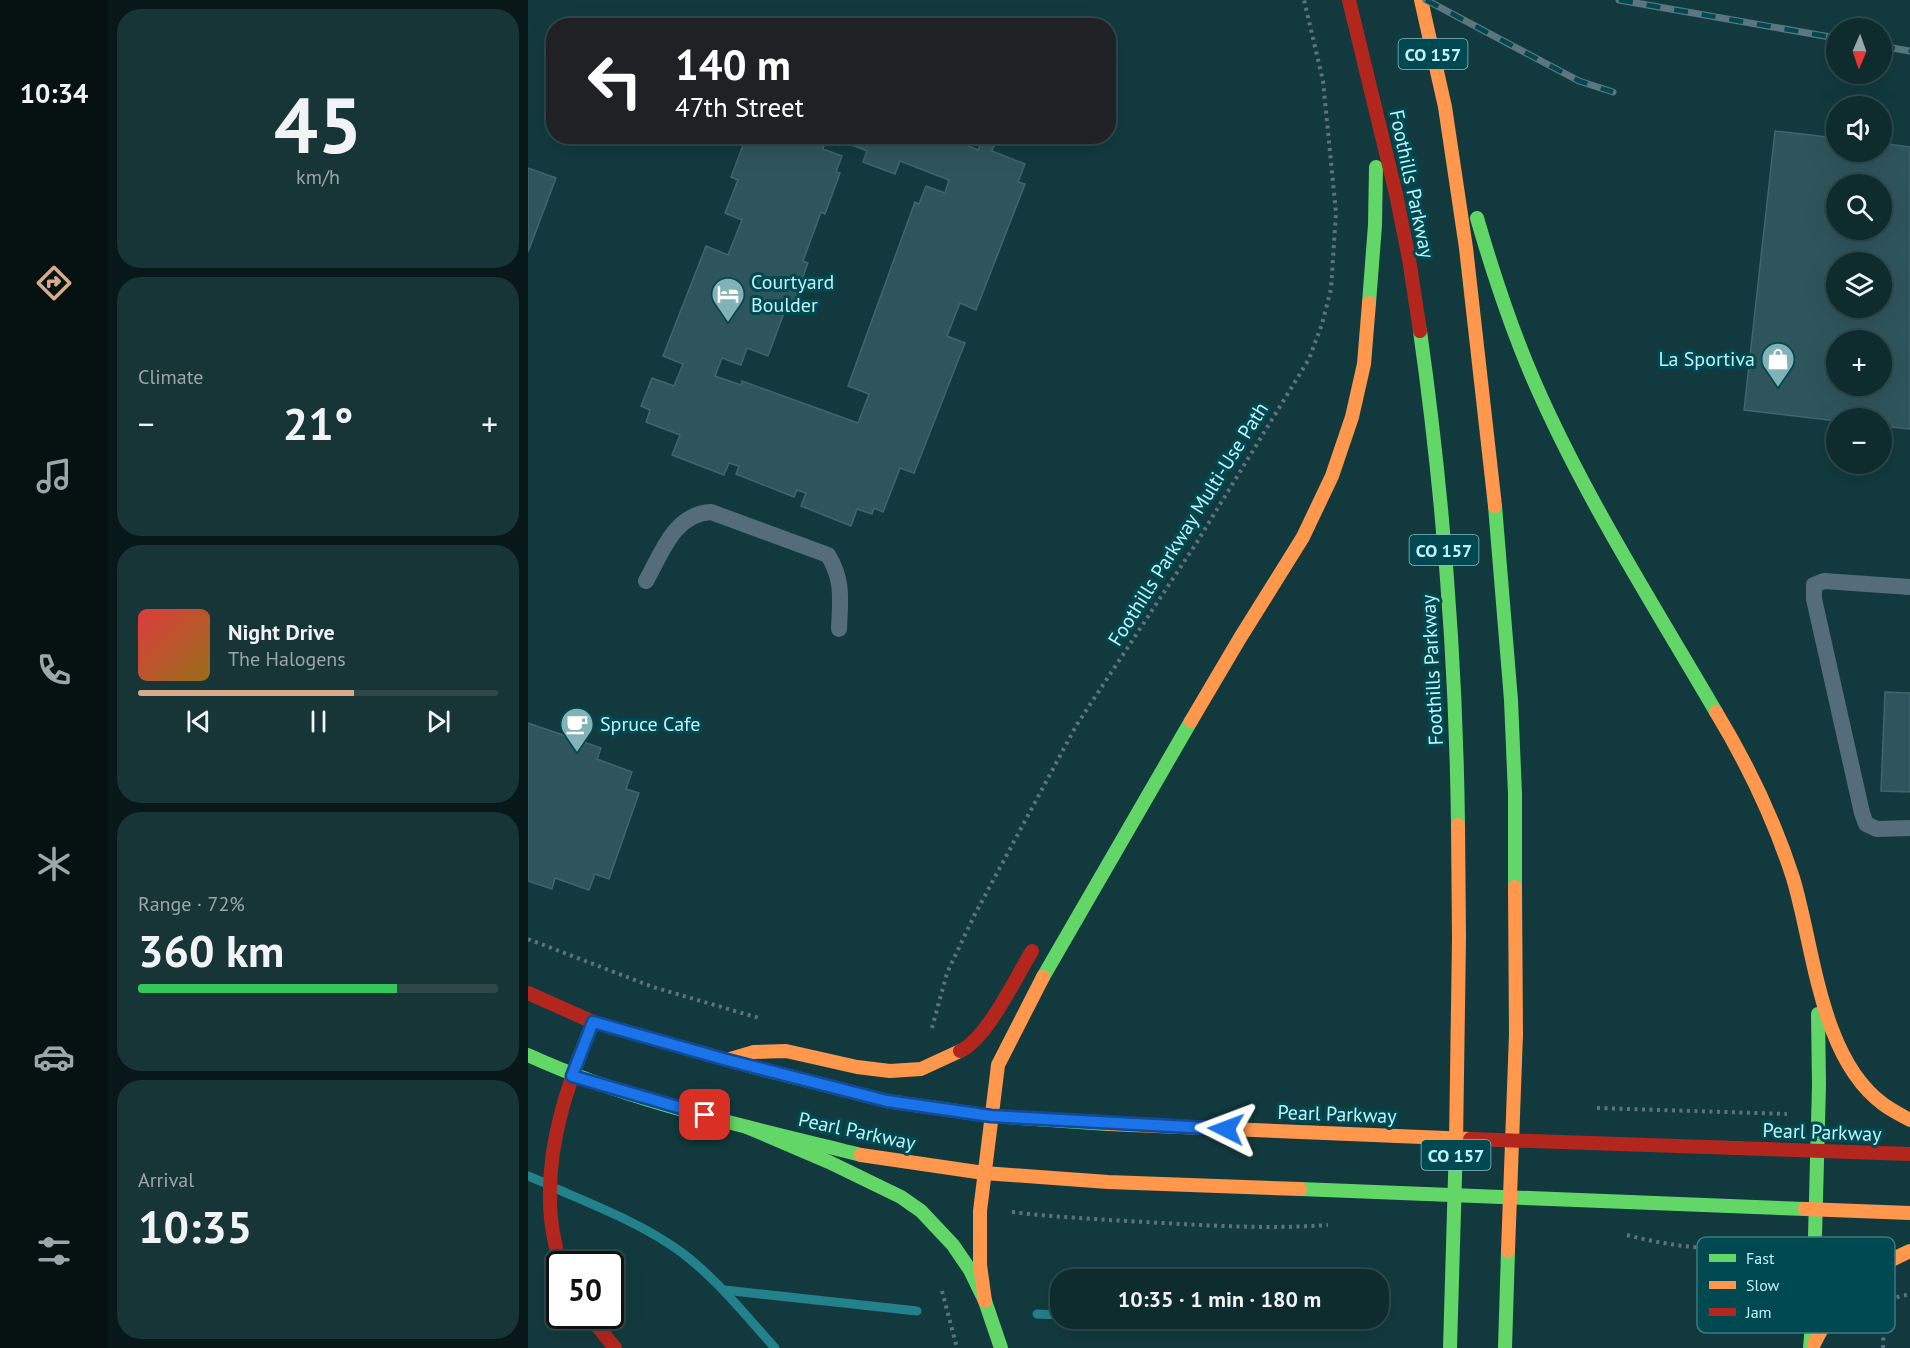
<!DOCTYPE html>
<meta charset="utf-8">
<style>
body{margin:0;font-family:"PT Sans",sans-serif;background:#173436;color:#f1f3f6;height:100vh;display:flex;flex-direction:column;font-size:22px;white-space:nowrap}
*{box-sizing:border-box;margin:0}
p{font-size:20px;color:#9ba7aa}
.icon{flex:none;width:33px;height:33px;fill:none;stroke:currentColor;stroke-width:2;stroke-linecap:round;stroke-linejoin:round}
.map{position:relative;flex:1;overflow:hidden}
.side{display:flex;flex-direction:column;gap:9px;padding:9px;background:#081819;width:420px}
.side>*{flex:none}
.hud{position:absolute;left:18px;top:18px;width:570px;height:126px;border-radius:24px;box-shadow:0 6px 24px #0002,0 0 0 2px #2e484a;background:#202124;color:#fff;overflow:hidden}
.needle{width:39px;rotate:182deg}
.tools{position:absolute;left:1298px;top:18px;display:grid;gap:12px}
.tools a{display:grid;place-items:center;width:66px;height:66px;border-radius:50%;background:#0e2c2e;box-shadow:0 6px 24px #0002,0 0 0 2px #2e484a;font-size:30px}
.speed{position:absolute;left:18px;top:1251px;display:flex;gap:12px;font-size:30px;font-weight:700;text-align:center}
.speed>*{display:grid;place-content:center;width:78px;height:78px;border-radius:50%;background:#0e2c2e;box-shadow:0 6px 24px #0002,0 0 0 2px #2e484a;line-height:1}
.speed .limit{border:3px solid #111;border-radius:9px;background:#fff;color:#111}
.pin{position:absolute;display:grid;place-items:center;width:51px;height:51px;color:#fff;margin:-26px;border-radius:12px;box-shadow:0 3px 9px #0006}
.me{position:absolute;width:66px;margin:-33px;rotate:273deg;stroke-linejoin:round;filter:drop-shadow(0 0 4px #0008)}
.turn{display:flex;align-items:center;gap:21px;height:126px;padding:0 30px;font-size:27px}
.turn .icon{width:78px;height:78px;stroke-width:2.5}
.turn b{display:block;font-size:42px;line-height:51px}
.big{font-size:45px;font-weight:600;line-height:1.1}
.side .card{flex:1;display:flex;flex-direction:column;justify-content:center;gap:9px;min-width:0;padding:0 21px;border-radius:24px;background:#173436}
.side .dial{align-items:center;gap:0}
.dial b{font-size:78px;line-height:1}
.song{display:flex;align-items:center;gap:18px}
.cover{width:72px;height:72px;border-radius:9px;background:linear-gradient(135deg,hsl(0 70% 55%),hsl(40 70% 35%))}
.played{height:6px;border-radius:3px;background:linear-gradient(90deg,#d6ab8b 60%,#2e484a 60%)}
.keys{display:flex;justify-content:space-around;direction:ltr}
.heat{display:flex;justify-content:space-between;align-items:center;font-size:33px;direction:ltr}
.charge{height:9px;border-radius:4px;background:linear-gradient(90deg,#34c759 72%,#2e484a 0)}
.trip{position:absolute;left:522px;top:1269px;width:339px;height:60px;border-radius:24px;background:#0e2c2e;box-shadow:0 6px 24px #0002,0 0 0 2px #2e484a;font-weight:600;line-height:60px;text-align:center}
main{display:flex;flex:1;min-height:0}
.tabs{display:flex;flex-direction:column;width:108px;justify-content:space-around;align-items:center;background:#061212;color:#9ba7aa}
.tabs .icon{width:42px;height:42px}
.tabs .selected{color:#d6ab8b}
.tabs b{font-size:27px;color:#f1f3f6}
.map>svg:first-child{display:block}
</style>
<main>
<nav class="tabs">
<b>10:34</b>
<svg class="icon selected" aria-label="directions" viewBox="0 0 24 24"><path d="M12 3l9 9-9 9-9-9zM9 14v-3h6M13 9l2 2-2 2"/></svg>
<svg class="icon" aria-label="music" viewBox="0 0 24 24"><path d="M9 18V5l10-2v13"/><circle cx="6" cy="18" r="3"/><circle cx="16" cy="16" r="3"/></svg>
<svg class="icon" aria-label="phone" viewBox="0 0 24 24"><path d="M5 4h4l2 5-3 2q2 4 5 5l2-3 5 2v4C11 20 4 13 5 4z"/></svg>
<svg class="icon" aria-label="climate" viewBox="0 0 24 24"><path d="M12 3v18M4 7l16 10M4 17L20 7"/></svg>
<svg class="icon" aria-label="car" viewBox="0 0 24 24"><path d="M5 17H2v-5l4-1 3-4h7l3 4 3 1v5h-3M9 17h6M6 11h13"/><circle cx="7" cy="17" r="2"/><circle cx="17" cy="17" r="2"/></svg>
<svg class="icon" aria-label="filters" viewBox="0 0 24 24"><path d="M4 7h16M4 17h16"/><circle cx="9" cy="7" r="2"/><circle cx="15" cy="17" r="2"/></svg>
</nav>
<section class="side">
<div class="card dial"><b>45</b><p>km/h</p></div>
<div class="card"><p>Climate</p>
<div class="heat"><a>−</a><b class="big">21°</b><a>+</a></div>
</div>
<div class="card">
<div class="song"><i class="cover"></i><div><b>Night Drive</b><p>The Halogens</p></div></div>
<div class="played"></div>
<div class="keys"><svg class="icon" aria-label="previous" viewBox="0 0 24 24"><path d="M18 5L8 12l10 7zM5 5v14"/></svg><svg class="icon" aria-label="pause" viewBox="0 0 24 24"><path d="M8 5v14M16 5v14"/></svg><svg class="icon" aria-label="next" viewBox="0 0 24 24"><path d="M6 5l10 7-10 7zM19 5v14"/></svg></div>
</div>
<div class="card"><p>Range · 72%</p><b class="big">360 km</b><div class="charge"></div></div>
<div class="card"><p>Arrival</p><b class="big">10:35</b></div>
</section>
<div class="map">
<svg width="1382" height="1348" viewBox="0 0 1382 1348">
<rect width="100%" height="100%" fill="#123a3e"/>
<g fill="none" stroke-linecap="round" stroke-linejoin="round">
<g stroke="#23818b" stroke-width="9">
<polyline points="0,1176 17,1183"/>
<path d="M29 1189C71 1207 116 1225 153 1252 189 1279 217 1315 247 1348"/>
<polyline points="196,1290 389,1311"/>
<polyline points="509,1314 532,1315"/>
<polyline points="735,1318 756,1319"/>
</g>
</g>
<g fill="#2f555c" stroke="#3f656d" stroke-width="1.5" fill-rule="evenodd">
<path d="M1247 131 1308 138V152H1353V143L1382 147V429L1353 426V418H1308V421L1216 410ZM1308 184H1353V230H1308ZM1308 262H1353V308H1308ZM1308 340H1353V386H1308Z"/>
<polygon points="226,136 299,136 295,149 314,156 308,172 312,173 297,214 293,212 275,261 280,263 265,304 260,302 240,356 219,348 213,365 194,358 187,376 213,385 214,381 330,423 341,394 320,386 387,202 391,204 398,186 417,193 421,180 372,161 367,174 335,162 339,151 324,145 325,142 310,136 411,136 423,141 425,136 445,136 441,146 450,150 454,141 466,146 464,151 497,164 490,182 497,184 448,310 432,303 419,336 437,343 386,473 372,468 355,512 346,508 344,514 329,509 323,526 273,506 278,493 269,490 266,497 208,474 211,466 201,463 196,475 144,455 152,435 118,422 122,410 113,406 124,378 146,386 155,364 135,356 178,246 200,255 214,220 197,213 210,180 203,177 217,140 224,142"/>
<polygon points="0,168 28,178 0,252"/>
<polygon points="1357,692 1382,693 1382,792 1353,791"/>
<polygon points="0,723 73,748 69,759 104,772 98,789 111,793 81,879 67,874 61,890 27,878 24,889 0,881"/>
</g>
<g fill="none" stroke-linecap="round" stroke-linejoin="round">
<g stroke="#5b737e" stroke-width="4" stroke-dasharray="3 4.5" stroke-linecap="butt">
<polyline points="0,939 125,987 231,1018"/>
<polyline points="404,1028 419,973 446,916 548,726 669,542 781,359 794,324 803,289 808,213 795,81 776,0"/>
<polyline points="1069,1108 1259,1114"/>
<path d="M484 1212C534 1218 584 1220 635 1223 690 1226 745 1229 800 1225"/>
<path d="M1099 1235C1151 1249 1202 1251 1255 1249"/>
<polyline points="414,1291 429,1348"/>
<polyline points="1355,1348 1357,1300 1382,1294"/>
</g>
<g stroke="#556d7a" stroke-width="16">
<path d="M118 581C134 553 146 514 183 512L300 555C316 581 312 601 311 629"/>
<polyline points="1382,587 1296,581 1286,585 1286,599 1334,813 1338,824 1349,829 1382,828"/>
</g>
<g stroke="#63d668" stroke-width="14">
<path d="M949 218C965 273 983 328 1006 381 1056 496 1125 604 1188 712"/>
<polyline points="841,303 847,225 848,167"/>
<path d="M892 331C915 494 928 660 930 825"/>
<polyline points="967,506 983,700 987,794 987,887"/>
<polyline points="515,977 663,721"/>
<path d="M0 1055C105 1103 221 1127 333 1155"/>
<polyline points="221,1066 359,1101 463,1116 580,1124"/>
<polyline points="219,1127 301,1162 373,1197 393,1211 425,1245 442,1270 457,1301 473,1348"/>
<polyline points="772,1189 1277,1209"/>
<polyline points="922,1348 928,1143"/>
<polyline points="977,1348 980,1251"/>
<polyline points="1282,1348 1285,1312 1291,1085 1290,1014"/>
</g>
<g stroke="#ff974d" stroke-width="14">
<polyline points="893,0 917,107 938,248 967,506"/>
<path d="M1188 712C1220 765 1246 819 1265 878 1286 947 1292 1058 1355 1104 1363 1110 1373 1115 1382 1120"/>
<polyline points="663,721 712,638 775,537 804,476 824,417 836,364 841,303"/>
<polyline points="199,1060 226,1052 258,1051 329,1067 362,1071 393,1069 432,1051"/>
<polyline points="580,1124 942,1139"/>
<polyline points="928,1143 931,938 930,825"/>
<polyline points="333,1155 456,1173 580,1182 772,1189"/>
<polyline points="1277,1209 1382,1213"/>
<polyline points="980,1251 988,1034 987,887"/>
<polyline points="457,1301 452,1265 452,1211 470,1065 515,977"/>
<path d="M1286 1344C1309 1297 1334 1272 1382 1251"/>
</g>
<g stroke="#b3261e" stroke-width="14">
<polyline points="821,0 868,194 881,259 892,331"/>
<polyline points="0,993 65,1022 221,1066"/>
<path d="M432 1051C459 1039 488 977 504 951"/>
<polyline points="942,1139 1382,1154"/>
<path d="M32 1265C27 1244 22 1223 22 1201 20 1138 42 1079 65 1022"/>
<polyline points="61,1316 87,1348"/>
</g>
<g stroke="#5b767e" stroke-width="7">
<g id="rail">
<polyline points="898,0 1051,81 1085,92"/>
<polyline points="1091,0 1308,38"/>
<polyline points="1353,46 1382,51"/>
</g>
</g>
<use href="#rail" stroke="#004950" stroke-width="4.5" stroke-dasharray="14" stroke-linecap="butt"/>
</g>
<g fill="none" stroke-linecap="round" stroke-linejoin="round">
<g stroke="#114b97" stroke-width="15">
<polyline id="route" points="177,1115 44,1076 65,1022 199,1060 359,1101 463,1116 698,1129"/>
</g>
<use href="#route" stroke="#1a73e8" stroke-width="10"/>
</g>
<defs>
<g id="hotel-pin" transform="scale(1.725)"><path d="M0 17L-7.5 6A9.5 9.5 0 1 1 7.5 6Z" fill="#82b2b8" stroke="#004950"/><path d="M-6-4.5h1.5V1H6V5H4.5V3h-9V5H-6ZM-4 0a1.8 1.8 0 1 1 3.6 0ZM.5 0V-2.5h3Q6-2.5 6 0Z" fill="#fff"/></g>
<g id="shop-pin" transform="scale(1.725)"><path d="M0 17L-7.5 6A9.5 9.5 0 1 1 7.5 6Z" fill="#82b2b8" stroke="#004950"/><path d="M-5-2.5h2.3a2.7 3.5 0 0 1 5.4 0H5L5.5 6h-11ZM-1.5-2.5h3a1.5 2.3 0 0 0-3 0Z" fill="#fff"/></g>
<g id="cafe-pin" transform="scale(1.725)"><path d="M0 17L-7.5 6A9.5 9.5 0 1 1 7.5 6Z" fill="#82b2b8" stroke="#004950"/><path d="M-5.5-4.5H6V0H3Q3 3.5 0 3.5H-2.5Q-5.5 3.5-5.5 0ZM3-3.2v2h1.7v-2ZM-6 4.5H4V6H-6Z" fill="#fff"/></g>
</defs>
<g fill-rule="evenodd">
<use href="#hotel-pin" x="200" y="294"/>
<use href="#shop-pin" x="1250" y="359"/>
<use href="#cafe-pin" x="49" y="724"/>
</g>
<g text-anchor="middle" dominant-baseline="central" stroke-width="6" stroke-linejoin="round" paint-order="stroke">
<g fill="#004950" stroke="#86c0c6" stroke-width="1.5">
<rect x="870.5" y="39" width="69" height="30" rx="4.5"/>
<rect x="881.5" y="535" width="69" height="30" rx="4.5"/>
<rect x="893.5" y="1140" width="69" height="30" rx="4.5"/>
</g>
<g font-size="18" font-weight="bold" fill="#bff3f9">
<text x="905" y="54">CO 157</text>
<text x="916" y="550">CO 157</text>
<text x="928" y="1155">CO 157</text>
</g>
<g font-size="20" fill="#bff3f9" stroke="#004950">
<text transform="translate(884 184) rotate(78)">Foothills Parkway</text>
<text transform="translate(660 524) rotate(-58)">Foothills Parkway Multi-Use Path</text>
<text transform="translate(904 670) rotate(-93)">Foothills Parkway</text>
<text transform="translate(809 1114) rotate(2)">Pearl Parkway</text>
<text transform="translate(329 1131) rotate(12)">Pearl Parkway</text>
<text transform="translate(1294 1132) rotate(2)">Pearl Parkway</text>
</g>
<g font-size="20" fill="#bff3f9" stroke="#004950" text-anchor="start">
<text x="223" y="282">Courtyard<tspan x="223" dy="23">Boulder</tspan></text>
<text x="1227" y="359" text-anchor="end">La Sportiva</text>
<text x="72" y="724">Spruce Cafe</text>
</g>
</g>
<rect x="1169" y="1237" width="198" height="96" rx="9" fill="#004950" stroke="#397c83" stroke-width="1.5"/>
<rect x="1181" y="1254" width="27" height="8" fill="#63d668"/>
<rect x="1181" y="1281" width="27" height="8" fill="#ff974d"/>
<rect x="1181" y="1308" width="27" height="8" fill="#b3261e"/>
<g font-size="16" fill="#bff3f9">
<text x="1218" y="1264">Fast</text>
<text x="1218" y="1291">Slow</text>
<text x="1218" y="1318">Jam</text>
</g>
</svg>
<div class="tools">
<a><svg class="needle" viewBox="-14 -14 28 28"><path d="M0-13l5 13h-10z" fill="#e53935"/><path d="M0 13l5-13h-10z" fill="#9ba7aa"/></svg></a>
<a><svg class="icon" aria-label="sound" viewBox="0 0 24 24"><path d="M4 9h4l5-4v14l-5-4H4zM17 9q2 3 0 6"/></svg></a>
<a><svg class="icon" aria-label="search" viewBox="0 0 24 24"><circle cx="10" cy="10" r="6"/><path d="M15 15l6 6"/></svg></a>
<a><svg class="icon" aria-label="layers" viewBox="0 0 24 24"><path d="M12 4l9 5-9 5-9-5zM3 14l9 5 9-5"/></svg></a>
<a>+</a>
<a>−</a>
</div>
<div class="speed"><div class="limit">50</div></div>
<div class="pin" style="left:177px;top:1115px;background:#d93025"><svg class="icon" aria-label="arrive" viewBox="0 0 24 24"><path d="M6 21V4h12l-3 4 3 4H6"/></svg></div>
<svg class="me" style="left:698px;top:1129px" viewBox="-20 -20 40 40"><path d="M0-17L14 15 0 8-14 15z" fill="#1a73e8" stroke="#fff" stroke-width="4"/></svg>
<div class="trip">10:35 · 1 min · 180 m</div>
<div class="hud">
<div class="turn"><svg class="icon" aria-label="left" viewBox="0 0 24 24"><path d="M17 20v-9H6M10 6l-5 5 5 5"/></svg><div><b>140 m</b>47th Street</div></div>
</div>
</div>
</main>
